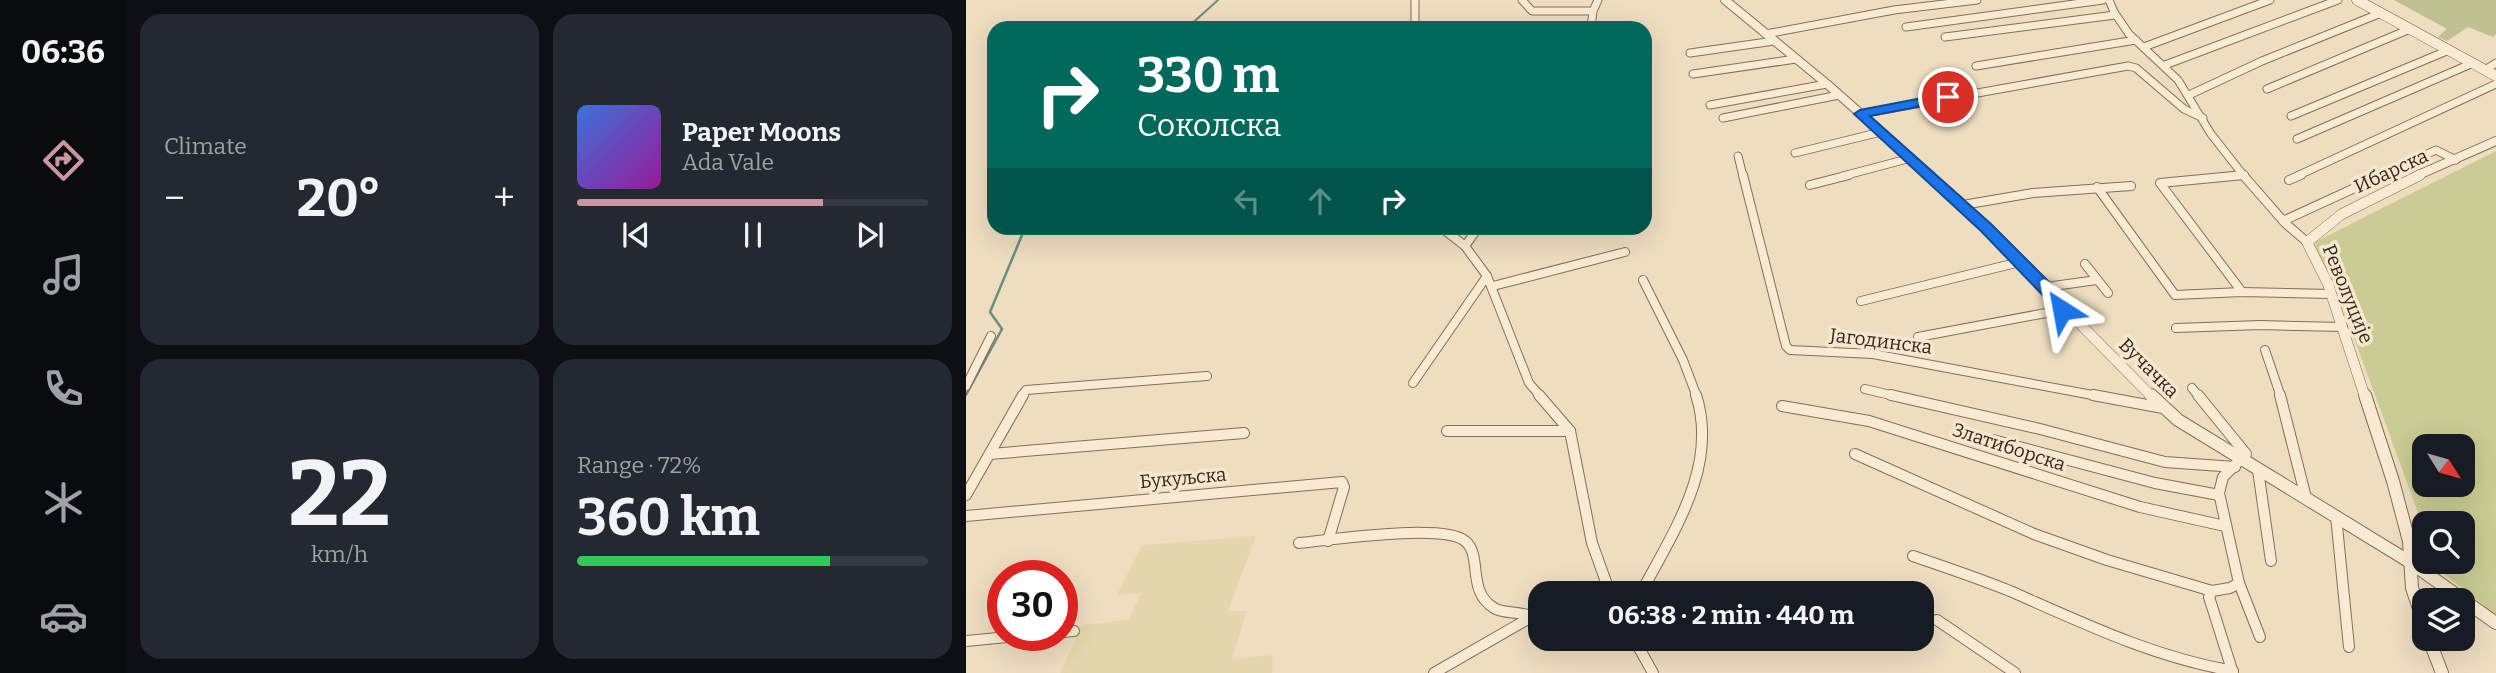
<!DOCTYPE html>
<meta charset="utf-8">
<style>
body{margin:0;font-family:Bitter,serif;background:#242831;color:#f1f3f6;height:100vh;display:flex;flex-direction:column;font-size:26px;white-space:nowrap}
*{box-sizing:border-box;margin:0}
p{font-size:23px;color:#9ea1a6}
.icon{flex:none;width:38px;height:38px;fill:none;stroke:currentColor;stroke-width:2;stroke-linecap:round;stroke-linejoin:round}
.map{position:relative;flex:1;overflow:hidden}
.side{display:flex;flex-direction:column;gap:14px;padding:14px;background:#0d0f14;width:840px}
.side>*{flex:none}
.guide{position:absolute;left:21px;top:21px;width:665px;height:214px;border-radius:21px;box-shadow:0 7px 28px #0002;background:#00695c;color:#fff;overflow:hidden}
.needle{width:46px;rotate:127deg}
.fabs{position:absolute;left:1446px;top:434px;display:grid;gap:14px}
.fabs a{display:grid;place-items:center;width:63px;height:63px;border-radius:14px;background:#171b24;box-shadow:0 7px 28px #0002;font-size:35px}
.speed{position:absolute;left:21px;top:560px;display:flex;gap:14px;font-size:35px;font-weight:700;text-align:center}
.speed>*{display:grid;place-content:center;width:91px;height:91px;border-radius:50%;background:#171b24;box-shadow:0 7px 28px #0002;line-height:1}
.speed .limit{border:10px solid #d22;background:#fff;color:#111}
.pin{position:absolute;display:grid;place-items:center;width:60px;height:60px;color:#fff;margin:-30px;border:4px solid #fff;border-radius:50%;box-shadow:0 2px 7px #0007}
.me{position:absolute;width:77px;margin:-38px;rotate:326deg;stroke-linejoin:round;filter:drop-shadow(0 0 5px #0008)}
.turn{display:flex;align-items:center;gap:24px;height:147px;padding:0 35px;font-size:32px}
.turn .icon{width:91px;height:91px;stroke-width:2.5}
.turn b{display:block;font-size:49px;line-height:60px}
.lanes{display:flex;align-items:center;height:66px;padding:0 35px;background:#0003;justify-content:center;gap:35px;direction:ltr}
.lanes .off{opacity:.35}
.big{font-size:52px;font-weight:700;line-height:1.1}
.side .tile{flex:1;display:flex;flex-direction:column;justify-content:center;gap:10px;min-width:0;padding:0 24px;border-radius:21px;background:#242831}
.side .dial{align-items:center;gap:0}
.dial b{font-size:91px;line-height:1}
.song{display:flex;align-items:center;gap:21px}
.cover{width:84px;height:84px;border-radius:10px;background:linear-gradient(135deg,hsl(220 70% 55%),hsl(300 70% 35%))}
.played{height:7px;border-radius:4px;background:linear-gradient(90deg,#c9979d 70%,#363941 70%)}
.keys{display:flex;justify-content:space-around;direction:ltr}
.heat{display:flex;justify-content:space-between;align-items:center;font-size:38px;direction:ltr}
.charge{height:10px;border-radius:5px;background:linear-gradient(90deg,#34c759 72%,#363941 0)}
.side .tiles{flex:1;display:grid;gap:14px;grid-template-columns:repeat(2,1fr)}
.trip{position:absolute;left:562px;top:581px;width:406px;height:70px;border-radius:21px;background:#171b24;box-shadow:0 7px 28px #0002;font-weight:700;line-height:70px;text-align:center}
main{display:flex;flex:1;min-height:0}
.dock{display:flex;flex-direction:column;width:126px;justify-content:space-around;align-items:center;background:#090b0e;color:#9ea1a6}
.dock .icon{width:49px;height:49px}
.dock .on{color:#c9979d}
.dock b{font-size:32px;color:#f1f3f6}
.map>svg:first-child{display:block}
</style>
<main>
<nav class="dock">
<b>06:36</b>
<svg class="icon on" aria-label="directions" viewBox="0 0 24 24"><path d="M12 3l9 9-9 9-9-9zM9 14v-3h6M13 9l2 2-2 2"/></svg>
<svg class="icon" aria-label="music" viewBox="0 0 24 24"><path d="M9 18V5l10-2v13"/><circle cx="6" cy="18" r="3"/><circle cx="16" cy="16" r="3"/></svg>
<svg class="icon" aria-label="phone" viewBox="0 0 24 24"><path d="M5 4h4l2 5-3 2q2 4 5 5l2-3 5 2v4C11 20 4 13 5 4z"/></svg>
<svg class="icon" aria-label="climate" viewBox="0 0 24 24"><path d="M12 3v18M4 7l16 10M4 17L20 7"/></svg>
<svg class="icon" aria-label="car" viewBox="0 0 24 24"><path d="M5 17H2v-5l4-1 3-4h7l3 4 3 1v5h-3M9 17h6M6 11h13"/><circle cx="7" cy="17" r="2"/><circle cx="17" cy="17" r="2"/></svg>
</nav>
<section class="side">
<div class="tiles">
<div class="tile"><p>Climate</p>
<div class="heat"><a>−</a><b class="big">20°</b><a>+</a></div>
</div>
<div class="tile">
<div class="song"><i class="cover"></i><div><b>Paper Moons</b><p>Ada Vale</p></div></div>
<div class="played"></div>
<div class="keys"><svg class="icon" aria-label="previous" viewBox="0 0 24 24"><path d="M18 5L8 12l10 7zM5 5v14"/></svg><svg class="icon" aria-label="pause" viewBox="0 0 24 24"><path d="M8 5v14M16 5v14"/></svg><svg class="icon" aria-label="next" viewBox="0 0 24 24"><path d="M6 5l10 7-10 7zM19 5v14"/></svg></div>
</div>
<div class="tile dial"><b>22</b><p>km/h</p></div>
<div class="tile"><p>Range · 72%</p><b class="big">360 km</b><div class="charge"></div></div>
</div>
</section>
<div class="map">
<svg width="1530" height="673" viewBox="0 0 1530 673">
<rect width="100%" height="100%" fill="#eeddbf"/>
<polygon fill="#e4d7ad" points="290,536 262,611 281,611 266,659 307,655 306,673 94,673 116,625 162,620 176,593 151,595 176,545"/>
<path fill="#cacc93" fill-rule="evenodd" d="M1530 151V615L1472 569 1469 562H1496V523H1458V529L1375 302C1370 288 1349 254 1349 242ZM1458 446H1496V485H1458Z"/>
<polygon fill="#bfc193" points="1428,0 1530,0 1530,34 1527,37 1502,27 1481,41 1472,37 1481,29"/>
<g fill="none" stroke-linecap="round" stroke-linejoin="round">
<polyline stroke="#6a8e82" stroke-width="2" points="221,28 252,0"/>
<polyline stroke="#6a8e82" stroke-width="2.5" points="0,395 36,329 24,312 59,228"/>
<g stroke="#886d57" stroke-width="9">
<g id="minor-far2">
<polyline points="449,0 449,28"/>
<polyline points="556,0 566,11 627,11"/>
<polyline points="1143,0 1148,12 1163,34 1212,80 1245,134 1278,176"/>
<polyline points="940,27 1137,0"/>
<polyline points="625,28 627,11 632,0"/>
<polyline points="800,34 928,10 1011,0"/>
<polyline points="979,37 1149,15"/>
<polyline points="1178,47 1304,0"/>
<polyline points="724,53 808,41"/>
<polyline points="1199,65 1372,0"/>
<polyline points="1010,66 1170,40"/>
<polyline points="1519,70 1530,63"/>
<polyline points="727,74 830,59"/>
<polyline points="1301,89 1444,29"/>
<polyline points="1223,95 1296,61 1415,13"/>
<polyline points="744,105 861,84"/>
<polyline points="894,114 1162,66 1170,68 1218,109 1237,118"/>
<polyline points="1325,116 1483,50"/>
<polyline points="757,118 873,95"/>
<polyline points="1331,139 1507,63"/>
<polyline points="829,153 915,132"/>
<polyline points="772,156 777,176"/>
<polyline points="877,176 945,158"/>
<polyline points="1265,176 1278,175"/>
<polyline points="1331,176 1530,84"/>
<polyline points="1413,176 1470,150 1490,160"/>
</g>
</g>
<g stroke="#886d57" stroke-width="10">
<g id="minor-far1">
<polyline points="777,175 820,346 824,350 907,354 1137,397"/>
<polyline points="1277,175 1319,223 1341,242"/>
<polyline points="1323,180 1335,175"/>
<polyline points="844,185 883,175"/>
<polyline points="1131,187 1209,295 1276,292 1364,294"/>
<polyline points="997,205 1067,193 1165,186"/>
<polyline points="1319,220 1417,175"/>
<polyline points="476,228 499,246 521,276 563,383 575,397"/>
<polyline points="499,246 512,228"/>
<polyline points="1119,264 1142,293"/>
<polyline points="677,280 717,360 731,397"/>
<polyline points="527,286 659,252"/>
<polyline points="1080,287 1131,280"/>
<polyline points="1276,292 1194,183 1278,175"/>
<polyline points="895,301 1054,262"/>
<polyline points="1210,328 1294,325 1377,327"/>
<polyline points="952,337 1101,309"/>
<polyline points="1299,350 1315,397"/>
<polyline points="447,383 521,276"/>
<polyline points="0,386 25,336"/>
<polyline points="1226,388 1233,397"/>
<polyline points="899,389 933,397"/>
<polyline points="56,397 60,390 241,376"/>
</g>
</g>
<g stroke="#886d57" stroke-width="12">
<g id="minor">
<polyline points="573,395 604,431 626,543 644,593"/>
<polyline points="925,395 1074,429 1199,462 1269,467"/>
<polyline points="1127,395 1197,408"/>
<polyline points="1232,395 1280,454 1257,477 1253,493 1273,583 1264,588 1246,591 1243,597 1267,673"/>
<polyline points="1314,395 1340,498"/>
<polyline points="816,406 903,421 1174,507 1259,526"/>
<polyline points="481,431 604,431"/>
<polyline points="1027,440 1189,483 1253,495"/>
<polyline points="24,454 278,433"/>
<polyline points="889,454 1068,534 1141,560 1246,591"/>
<polyline points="1292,470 1305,561"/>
<polyline points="0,495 57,395"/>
<polyline points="0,516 376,482 378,487 362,541"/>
<polyline points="1370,516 1383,647"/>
<path d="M333 543C364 540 477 523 499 541 517 555 500 591 528 608 538 614 552 611 564 616"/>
<path d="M947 556C979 567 1012 578 1044 591 1117 623 1187 657 1267 671"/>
<polyline points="1273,583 1294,637"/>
<path d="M675 593C707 532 753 466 730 395"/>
<polyline points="971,620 1049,673"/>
<polyline points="96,632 108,631"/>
<polyline points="668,639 687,673"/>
<polyline points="0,641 62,635"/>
<polyline points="468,673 574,612"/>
</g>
</g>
<g stroke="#886d57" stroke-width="10">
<g id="tertiary-far2">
<polyline points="759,0 861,84 965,176"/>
<polyline points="1450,176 1530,141"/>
</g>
</g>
<g stroke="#886d57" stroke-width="11">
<g id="tertiary-far1">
<polyline points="963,175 997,205 1186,397"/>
<polyline points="1399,397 1362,284 1341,242 1376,214 1454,175"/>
</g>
</g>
<g stroke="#886d57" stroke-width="14">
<g id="tertiary">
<polyline points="1185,395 1212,420 1444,562 1530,623"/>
<polyline points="1399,395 1427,481 1443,541 1446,588 1458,623"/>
<polyline points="1463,639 1476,673"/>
</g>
</g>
<g stroke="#694e3b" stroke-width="11">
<polyline id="secondary" points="1391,0 1530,76"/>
</g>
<use href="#minor-far2" stroke="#f9ebd3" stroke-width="7"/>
<use href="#minor-far1" stroke="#f9ebd3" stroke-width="8"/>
<use href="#minor" stroke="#f9ebd3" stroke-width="10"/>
<use href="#tertiary-far2" stroke="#f9ebd3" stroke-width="8"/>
<use href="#tertiary-far1" stroke="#f9ebd3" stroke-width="10"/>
<use href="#tertiary" stroke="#f9ebd3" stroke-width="12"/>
<use href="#secondary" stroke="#f9ebd3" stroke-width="10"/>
</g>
<polygon fill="#1a73e8" stroke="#114b97" stroke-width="2" points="982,93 987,95 987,100 904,116 1025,224 1106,305 1108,309 1106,313 1090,315 1089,308 1015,231 888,114 894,110"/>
<g text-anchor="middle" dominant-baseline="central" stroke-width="7" stroke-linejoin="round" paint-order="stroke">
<g font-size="19" fill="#37271c" stroke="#f6e8cf">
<text transform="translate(1425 171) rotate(-25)">Ибарска</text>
<text transform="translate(1382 294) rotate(68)">Револуције</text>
<text transform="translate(915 341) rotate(7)">Јагодинска</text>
<text transform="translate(1183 368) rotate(45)">Вучачка</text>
<text transform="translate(1043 447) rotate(18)">Златиборска</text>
<text transform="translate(217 478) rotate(-5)">Букуљска</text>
</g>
</g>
</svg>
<div class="fabs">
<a><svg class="needle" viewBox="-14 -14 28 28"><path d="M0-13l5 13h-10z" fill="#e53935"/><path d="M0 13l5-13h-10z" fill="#9ea1a6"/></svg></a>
<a><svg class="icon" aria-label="search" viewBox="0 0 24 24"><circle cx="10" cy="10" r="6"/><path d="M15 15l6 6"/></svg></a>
<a><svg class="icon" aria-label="layers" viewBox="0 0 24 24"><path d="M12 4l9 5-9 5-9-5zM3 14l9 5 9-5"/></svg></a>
</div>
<div class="speed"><div class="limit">30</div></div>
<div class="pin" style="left:982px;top:97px;background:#d93025"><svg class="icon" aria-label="arrive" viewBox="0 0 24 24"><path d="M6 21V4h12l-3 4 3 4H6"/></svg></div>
<svg class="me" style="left:1096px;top:310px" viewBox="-20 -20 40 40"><path d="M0-17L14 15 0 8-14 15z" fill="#1a73e8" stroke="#fff" stroke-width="4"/></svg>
<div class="trip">06:38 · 2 min · 440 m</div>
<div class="guide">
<div class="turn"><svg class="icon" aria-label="right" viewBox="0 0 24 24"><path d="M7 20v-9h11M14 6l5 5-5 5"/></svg><div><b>330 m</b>Соколска</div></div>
<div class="lanes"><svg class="icon off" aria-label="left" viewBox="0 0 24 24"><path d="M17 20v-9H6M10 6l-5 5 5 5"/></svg><svg class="icon off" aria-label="ahead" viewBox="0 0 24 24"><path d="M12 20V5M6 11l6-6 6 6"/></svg><svg class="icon" aria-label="right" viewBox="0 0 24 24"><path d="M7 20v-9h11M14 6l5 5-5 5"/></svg></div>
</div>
</div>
</main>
